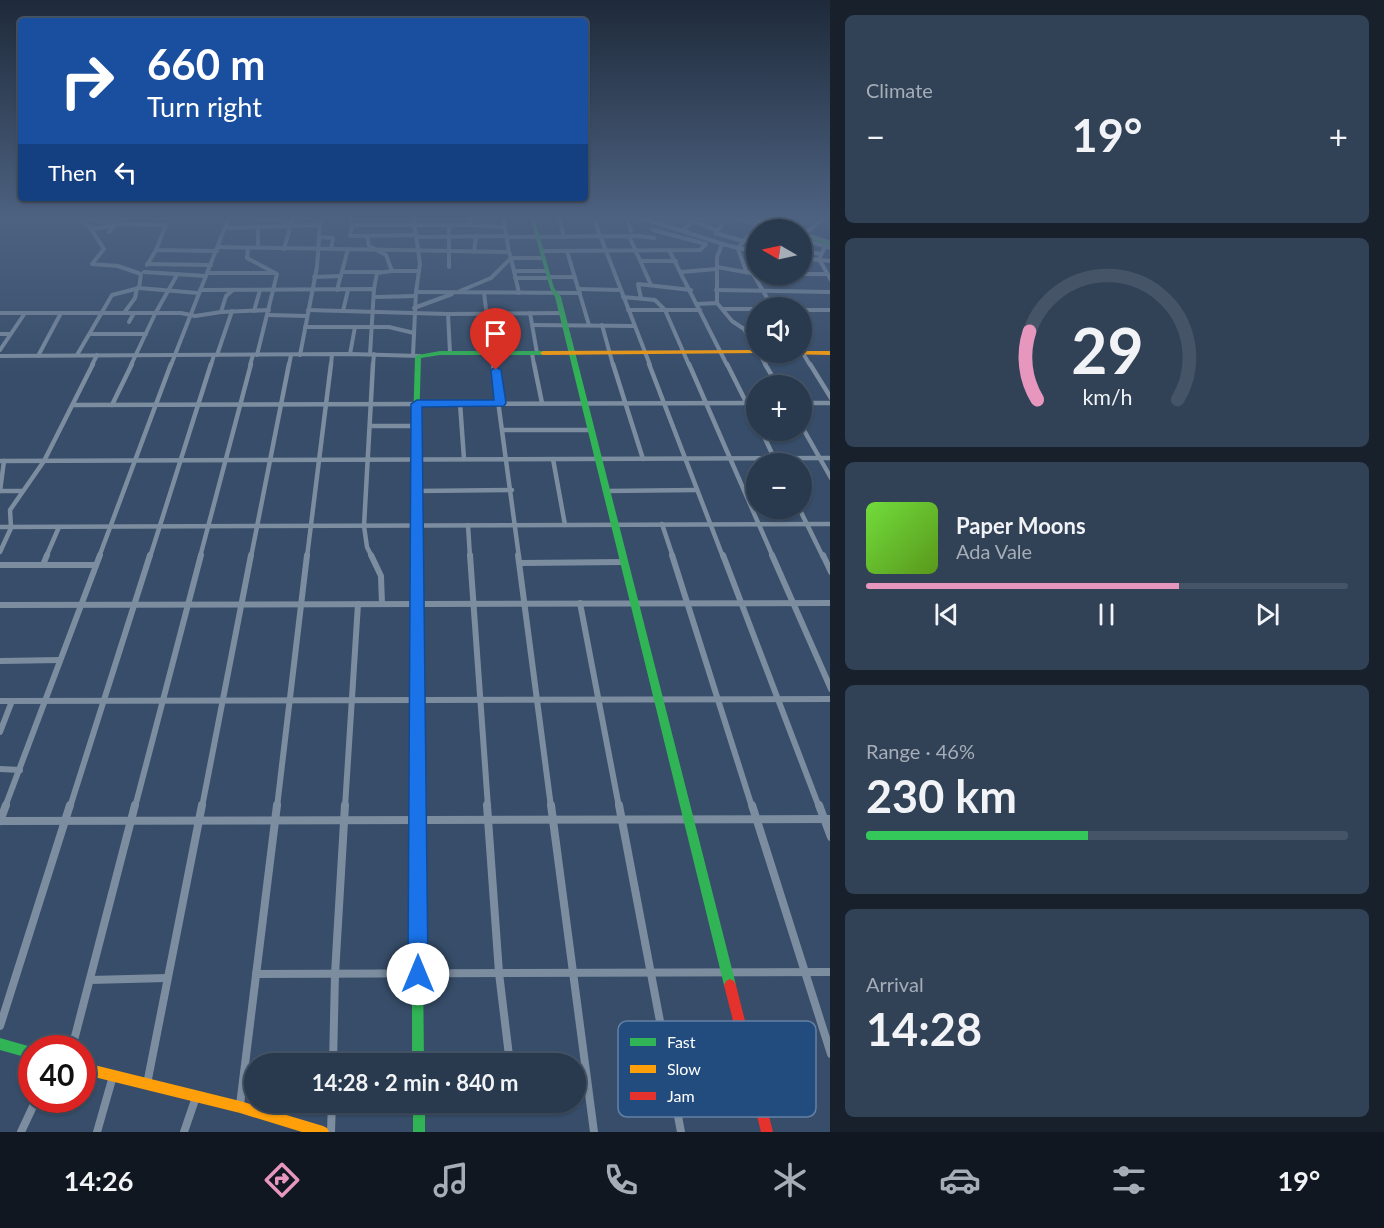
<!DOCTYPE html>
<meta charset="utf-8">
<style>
body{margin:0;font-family:Lato,sans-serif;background:#314156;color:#f1f3f6;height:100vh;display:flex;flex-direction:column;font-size:22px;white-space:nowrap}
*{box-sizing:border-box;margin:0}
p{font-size:20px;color:#a5adb7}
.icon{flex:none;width:33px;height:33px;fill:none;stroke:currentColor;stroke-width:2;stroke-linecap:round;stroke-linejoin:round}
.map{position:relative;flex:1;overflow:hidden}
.details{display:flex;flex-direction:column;gap:15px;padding:15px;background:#17202b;width:554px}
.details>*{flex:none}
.guide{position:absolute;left:18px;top:18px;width:570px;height:183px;border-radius:6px;box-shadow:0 2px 4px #0004,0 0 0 2px #455466;background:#1a4fa0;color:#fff;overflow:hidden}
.needle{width:39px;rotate:279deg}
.buttons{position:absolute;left:746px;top:219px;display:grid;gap:12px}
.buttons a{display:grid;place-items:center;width:66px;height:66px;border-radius:50%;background:#293a4f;box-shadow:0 2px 4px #0004,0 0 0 2px #455466;font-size:30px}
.speed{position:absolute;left:18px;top:1035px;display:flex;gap:12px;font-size:30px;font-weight:700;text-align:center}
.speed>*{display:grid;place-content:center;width:78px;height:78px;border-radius:50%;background:#293a4f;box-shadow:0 2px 4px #0004,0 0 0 2px #455466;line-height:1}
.speed .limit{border:9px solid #d22;background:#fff;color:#111}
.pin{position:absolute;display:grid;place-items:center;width:51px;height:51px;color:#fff;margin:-62px -26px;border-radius:50% 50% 50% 0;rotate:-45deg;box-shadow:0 0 6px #0007}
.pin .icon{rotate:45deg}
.me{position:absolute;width:66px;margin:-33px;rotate:0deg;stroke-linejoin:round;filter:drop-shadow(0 0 4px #0008)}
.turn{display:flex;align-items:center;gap:21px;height:126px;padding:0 30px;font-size:27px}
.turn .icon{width:78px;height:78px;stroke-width:2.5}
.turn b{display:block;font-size:42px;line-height:51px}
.then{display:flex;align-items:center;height:57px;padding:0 30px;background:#0003;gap:12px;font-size:22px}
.big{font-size:45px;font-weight:700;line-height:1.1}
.details .tile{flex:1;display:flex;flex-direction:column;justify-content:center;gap:9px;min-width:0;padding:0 21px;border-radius:9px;background:#314156}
.details .dial{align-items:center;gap:0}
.dial svg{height:156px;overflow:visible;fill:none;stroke:#455466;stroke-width:7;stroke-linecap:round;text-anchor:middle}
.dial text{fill:#f1f3f6;stroke:none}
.song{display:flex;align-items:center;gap:18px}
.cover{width:72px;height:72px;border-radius:9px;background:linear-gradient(135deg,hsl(100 70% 55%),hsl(90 70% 35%))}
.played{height:6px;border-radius:3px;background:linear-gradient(90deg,#e797bd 65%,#455466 65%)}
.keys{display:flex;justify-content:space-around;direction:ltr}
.heat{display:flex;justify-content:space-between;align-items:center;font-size:33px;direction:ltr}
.charge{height:9px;border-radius:4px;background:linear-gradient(90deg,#34c759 46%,#455466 0)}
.trip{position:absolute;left:244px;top:1053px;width:342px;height:60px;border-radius:30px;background:#293a4f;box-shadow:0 2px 4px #0004,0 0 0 2px #455466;font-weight:700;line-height:60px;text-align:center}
.tab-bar{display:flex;height:96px;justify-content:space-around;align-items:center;background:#101720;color:#a5adb7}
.tab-bar .icon{width:42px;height:42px}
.tab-bar .current{color:#e797bd}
.tab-bar b{font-size:27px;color:#f1f3f6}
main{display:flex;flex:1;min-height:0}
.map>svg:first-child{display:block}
</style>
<main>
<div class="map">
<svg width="831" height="1132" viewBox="0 0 831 1132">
<rect width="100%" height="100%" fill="#374d69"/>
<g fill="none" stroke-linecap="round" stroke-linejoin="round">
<g stroke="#7c8da0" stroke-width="4">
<polyline points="76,217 89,226 104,249 92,264 118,266 141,274 139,288 198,293"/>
<polyline points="352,217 353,226"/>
<polyline points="415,217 414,225 470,225 473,217"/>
<polyline points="503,217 509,252"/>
<polyline points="559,217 564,237"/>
<polyline points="626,217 631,231"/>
<polyline points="639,217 726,245 756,252"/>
<polyline points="734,217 772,230"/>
<polyline points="752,217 790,230"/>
<polyline points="79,218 115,224 166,225 156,250 217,251"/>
<polyline points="559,218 593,217 650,365"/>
<polyline points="259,220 278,220 291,224"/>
<polyline points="693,221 716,230"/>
<polygon points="355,225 414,225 416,235 350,236 352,226"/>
<polyline points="449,225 449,267"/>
<polyline points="471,225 505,227"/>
<polyline points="721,226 715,233 743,241"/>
<polyline points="776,226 787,217"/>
<polyline points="258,227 258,248"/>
<polyline points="226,228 320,225 322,217"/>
<polyline points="90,229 112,226"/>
<polyline points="684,229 698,217"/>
<polyline points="109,232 122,217"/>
<polyline points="801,233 831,243"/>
<polyline points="804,235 824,217"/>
<polyline points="367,236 369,246 386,255 392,271 377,273 374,289"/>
<polyline points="629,236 651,285"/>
<polyline points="320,237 333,238 331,249"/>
<polyline points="417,237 506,236"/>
<polyline points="507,237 639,236 654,238"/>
<polyline points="747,237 756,241"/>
<polyline points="801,239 831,248"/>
<polyline points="827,243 819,259 831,280"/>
<polyline points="218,247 509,252 511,258 544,258"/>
<polyline points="248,248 247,258 277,274 257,355"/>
<polyline points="284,249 293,217"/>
<polyline points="669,250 727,365"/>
<polyline points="801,250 820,254"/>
<polyline points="542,251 700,250 706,244 653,230"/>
<polyline points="567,251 589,325"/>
<polyline points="474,252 476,236"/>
<polyline points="511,258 519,293"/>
<polyline points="801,258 831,261"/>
<polyline points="641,261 676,261"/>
<polyline points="147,264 211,265"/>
<polyline points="147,265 156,250"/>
<polyline points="717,267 756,274"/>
<polyline points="392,271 419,271"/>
<polyline points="514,271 547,271"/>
<polyline points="746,271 738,249 743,241 756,232"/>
<polyline points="144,272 206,276"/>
<polyline points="342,272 379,272"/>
<polyline points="681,272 716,269"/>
<polyline points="207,273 275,273"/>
<polyline points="753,274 773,308"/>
<polyline points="801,274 826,274"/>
<polyline points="314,277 341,276"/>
<polyline points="549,277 575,277"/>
<polyline points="515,278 549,278"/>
<polyline points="579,289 620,290"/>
<polyline points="200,290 374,289 370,354"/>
<polyline points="337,290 348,249"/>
<polyline points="716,290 831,292"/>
<polyline points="460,291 491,278 511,258"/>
<polyline points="416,292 580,293"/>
<polyline points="484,293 493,365"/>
<polyline points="376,297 415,296"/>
<polyline points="623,297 655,300 665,310 689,365"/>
<polyline points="641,298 638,284 691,290"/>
<polyline points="717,303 717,257 722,244"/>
<polyline points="697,304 717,303 732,321 744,329 756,349"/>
<polyline points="414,308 452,294"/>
<polyline points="724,309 756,309"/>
<polyline points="308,310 448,314 562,313"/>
<polyline points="628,310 700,310"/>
<polyline points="801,310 831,310"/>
<polyline points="254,311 260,290"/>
<polyline points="343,311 348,290"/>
<polyline points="221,312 226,296 233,290"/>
<polyline points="0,313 181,313 195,316 221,312 269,310"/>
<polyline points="124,313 135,298 137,288"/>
<polyline points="530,313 537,353"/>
<polyline points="448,314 450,353"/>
<polyline points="504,314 510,353"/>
<polyline points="268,315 307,316"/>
<polyline points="129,322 134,313"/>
<polyline points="532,325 634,326"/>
<polyline points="602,325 613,365"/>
<polyline points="305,327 389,327 414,333"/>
<polyline points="0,334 9,334"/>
<polyline points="90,334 146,334"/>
<polyline points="0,350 25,313"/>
<polyline points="801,350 810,365"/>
<polyline points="758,352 766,365"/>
<polyline points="532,353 534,365"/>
<polyline points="350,354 355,327"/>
<polyline points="77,355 112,295 139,288"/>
<polyline points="217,355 232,311"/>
<polyline points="300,355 317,267 320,225"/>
<polyline points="413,355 416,292 420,264 416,235"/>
<polyline points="0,356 350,354 420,356"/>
<polyline points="38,356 61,313"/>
<polyline points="92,365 97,355"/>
<polyline points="131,365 155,314 177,275"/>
<polyline points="171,365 229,217"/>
<polyline points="211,365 214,355"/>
<polyline points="250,365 253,355"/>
<polyline points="289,365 291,355"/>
<polyline points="331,365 332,354"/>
<polyline points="373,365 374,354"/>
</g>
<g stroke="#7c8da0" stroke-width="4.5">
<polyline points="493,364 519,557"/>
<polyline points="534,364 542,403"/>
<polyline points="613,364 643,459"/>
<polyline points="649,364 723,557"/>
<polyline points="689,364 773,557"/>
<polyline points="727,364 756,422"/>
<polyline points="765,364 778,386"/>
<polyline points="810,364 831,398"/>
<polyline points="460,403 464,459"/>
<polyline points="801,403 831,403"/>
<polyline points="74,405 756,403"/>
<polyline points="112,405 132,364"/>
<polyline points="801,425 831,478"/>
<polyline points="370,426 416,426"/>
<polyline points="504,430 591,430"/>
<polyline points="761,430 777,464"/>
<polyline points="553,459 565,525"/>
<polyline points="0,461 831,458"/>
<polyline points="0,491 4,461"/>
<polyline points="0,491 22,491"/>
<polyline points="416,491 512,490"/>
<polyline points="605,491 697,490"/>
<polyline points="799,508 823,557"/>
<polyline points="662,524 673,557"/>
<polyline points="468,525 470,557"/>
<polyline points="0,527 831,524"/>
<polyline points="0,552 11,528 10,510 44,461 93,364"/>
<polyline points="46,557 59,527"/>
<polyline points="99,557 171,364"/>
<polyline points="150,557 211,364"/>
<polyline points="200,557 251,364"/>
<polyline points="251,557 289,364"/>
<polyline points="307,557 331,364"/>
<polyline points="372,557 367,547 364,526 373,364"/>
</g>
<g stroke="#7c8da0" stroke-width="6">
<polyline points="371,555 381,576 382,604"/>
<polyline points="470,555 488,807"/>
<polyline points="518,555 551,807"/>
<polyline points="672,555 752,807"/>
<polyline points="723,555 819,807"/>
<polyline points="772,555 831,689"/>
<polyline points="823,555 831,572"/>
<polyline points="521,563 624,562"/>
<polyline points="0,565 96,565"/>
<polyline points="43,565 47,555"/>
<polyline points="580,603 619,807"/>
<polyline points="0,605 831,603"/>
<polyline points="0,661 60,660"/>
<polyline points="0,701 831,699"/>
<polyline points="0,732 12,701"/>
<polyline points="0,769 20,770"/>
<polyline points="5,807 100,555"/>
<polyline points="70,807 150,555"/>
<polyline points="135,807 201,555"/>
<polyline points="202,807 251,555"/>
<polyline points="277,807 307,555"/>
<polyline points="345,807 358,604"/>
</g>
<g stroke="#7c8da0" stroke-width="8">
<polyline points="487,805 499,973 510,1064"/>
<polyline points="551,805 594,1132"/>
<polyline points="619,805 681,1132"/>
<polyline points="752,805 831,1054"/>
<polyline points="819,805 831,837"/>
<polyline points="0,821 831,819"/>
<polyline points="0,821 6,805"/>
<polyline points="256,974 831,972"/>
<polyline points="90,980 167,978"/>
<polyline points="0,1026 70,805"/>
<polyline points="72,1048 135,805"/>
<polyline points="333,1064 335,974 345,805"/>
<polyline points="147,1084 202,805"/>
<polyline points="240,1105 277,805"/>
<polyline points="21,1132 36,1100"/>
<polyline points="97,1132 113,1076"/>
<polyline points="184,1132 196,1097"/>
<polyline points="331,1132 332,1102"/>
</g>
<g fill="#30b455" fill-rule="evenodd">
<polygon points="530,217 534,217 554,288 561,297 736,985 734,989 730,991 726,989 724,985 555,297 550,288"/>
<polygon points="801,234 831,243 831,246 801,236"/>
<polygon points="440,351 543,351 546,353 543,355 440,355 421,358 418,460 424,1064 412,1064 412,460 415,357 418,355"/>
<polygon points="0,1038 35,1048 32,1048 32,1059 0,1050"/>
<rect x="413" y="1102" width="12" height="30"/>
</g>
<g fill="#ff9f0a" fill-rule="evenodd">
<polygon points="744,217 751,217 786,230 778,230"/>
<polygon points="756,350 756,352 758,353 543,355 540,353 543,351"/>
<polygon points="801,351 831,351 831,355 785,354 783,352 801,352"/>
<polygon points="82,1062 240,1101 323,1126 327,1128 329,1132 302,1132 240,1113 82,1074"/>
</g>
<polygon fill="#e5322d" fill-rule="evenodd" points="730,979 734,981 736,985 773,1132 761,1132 724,985 726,981"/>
</g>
<linearGradient id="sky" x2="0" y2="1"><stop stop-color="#1e2a3a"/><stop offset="0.58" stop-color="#4d6281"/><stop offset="1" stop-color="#4d6281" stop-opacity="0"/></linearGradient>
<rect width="831" height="376" fill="url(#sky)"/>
<polygon fill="#1a73e8" stroke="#114b97" stroke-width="1.5" points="496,367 501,370 506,403 504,406 422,407 428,974 425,981 418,984 411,981 408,974 411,404 417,400 494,400 491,370"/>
<rect x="618" y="1021" width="198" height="96" rx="9" fill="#224b7e" stroke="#6481a5" stroke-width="1.5"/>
<rect x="630" y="1038" width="26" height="8" fill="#30b455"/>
<rect x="630" y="1065" width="26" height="8" fill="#ff9f0a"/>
<rect x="630" y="1092" width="26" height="8" fill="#e5322d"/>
<g font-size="16" fill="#fff">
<text x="667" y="1048">Fast</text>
<text x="667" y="1075">Slow</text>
<text x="667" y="1102">Jam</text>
</g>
</svg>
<div class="buttons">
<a><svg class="needle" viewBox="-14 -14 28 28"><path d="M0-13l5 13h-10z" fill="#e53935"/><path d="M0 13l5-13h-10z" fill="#a5adb7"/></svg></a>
<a><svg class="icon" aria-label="sound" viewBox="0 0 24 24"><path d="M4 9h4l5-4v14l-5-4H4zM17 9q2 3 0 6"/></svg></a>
<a>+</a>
<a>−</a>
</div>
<div class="speed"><div class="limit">40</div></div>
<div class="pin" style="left:496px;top:370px;background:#d93025"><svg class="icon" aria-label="arrive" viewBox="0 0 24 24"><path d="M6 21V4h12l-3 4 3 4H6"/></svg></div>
<svg class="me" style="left:418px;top:974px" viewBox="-20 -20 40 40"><circle r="19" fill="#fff"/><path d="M0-13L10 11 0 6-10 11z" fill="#1a73e8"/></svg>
<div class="trip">14:28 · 2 min · 840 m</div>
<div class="guide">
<div class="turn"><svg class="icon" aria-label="right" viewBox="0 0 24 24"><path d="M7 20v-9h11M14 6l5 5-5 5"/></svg><div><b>660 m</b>Turn right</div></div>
<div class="then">Then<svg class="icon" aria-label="left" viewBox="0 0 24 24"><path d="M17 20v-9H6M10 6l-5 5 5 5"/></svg></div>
</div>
</div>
<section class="details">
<div class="tile"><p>Climate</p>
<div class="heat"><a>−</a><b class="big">19°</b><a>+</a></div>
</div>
<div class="tile dial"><svg viewBox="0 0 100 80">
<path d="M14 69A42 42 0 1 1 86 69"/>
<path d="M14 69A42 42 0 0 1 10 34" stroke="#e797bd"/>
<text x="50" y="56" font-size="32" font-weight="700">29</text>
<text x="50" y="72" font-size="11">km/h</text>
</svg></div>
<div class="tile">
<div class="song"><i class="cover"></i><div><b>Paper Moons</b><p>Ada Vale</p></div></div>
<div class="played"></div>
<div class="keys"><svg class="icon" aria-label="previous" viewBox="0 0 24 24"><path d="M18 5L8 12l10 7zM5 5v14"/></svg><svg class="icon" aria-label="pause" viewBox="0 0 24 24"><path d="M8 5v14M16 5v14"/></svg><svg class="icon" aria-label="next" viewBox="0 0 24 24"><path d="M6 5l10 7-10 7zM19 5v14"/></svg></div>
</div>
<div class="tile"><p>Range · 46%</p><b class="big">230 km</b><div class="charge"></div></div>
<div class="tile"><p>Arrival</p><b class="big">14:28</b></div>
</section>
</main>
<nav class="tab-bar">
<b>14:26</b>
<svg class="icon current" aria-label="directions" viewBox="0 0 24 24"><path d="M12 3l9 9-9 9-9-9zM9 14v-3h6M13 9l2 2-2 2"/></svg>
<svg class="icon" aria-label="music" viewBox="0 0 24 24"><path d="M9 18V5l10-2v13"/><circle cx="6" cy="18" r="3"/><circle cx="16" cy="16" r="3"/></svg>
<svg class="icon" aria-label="phone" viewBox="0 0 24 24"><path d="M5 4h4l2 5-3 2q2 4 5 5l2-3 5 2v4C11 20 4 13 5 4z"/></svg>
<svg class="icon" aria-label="climate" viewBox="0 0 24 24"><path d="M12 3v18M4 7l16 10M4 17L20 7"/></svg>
<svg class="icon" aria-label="car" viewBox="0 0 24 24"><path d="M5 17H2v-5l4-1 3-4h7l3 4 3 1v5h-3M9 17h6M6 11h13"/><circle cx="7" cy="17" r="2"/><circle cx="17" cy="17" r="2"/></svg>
<svg class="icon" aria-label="filters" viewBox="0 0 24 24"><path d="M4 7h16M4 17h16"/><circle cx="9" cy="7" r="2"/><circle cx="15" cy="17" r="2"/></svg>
<b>19°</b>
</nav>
